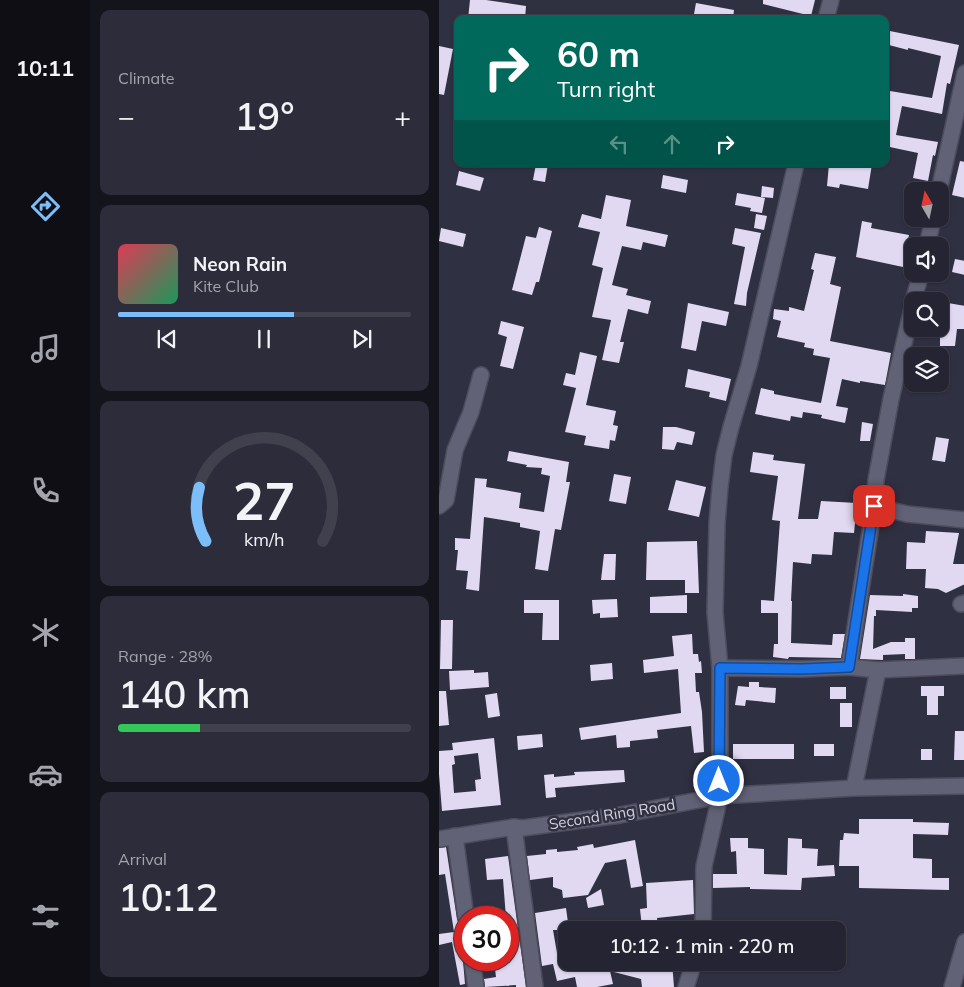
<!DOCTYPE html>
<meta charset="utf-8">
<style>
body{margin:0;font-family:Mulish,sans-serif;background:#2c2c3a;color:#f1f3f6;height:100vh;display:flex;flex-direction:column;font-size:19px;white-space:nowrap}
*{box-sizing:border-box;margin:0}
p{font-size:16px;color:#a3a4ac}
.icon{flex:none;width:28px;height:28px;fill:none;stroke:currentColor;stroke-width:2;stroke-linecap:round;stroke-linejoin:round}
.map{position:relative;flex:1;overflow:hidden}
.drawer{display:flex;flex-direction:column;gap:10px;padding:10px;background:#14141c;width:349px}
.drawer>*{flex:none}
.hud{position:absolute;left:15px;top:15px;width:435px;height:152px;border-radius:10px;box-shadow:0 1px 4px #0004,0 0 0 1px #41414d;background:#00695c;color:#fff;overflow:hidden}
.needle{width:32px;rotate:351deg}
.tools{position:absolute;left:465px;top:182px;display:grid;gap:10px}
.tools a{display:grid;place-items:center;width:45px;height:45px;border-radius:10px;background:#242432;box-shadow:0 1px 4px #0004,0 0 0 1px #41414d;font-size:25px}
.speed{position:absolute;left:15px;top:906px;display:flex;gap:10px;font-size:25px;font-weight:700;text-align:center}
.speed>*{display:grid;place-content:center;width:65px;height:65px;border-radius:50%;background:#242432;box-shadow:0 1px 4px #0004,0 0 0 1px #41414d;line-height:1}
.speed .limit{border:8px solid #d22;background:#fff;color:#111}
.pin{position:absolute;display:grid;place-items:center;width:42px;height:42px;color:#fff;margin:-21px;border-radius:10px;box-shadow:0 2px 8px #0006}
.me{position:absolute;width:55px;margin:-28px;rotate:0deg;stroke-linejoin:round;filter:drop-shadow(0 0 4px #0008)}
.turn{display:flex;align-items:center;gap:18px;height:105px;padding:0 20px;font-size:22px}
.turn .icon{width:65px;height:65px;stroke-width:2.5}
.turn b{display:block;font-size:35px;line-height:42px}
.lanes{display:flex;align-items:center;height:48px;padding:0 20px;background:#0003;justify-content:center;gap:25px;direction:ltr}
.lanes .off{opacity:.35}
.big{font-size:38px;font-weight:600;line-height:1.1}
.drawer .card{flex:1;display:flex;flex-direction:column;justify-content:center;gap:8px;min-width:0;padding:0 18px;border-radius:10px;background:#2c2c3a}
.drawer .dial{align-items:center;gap:0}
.dial svg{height:130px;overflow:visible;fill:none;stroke:#41414d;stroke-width:7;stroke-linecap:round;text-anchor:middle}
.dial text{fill:#f1f3f6;stroke:none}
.song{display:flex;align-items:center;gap:15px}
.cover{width:60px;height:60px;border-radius:8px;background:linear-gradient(135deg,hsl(350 70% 55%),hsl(150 70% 35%))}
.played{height:5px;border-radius:2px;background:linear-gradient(90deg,#7cbef9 60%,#41414d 60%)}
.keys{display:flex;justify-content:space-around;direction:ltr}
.heat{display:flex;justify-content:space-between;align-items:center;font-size:28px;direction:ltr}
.charge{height:8px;border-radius:4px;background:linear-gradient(90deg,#34c759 28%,#41414d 0)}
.trip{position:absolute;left:119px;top:921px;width:288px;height:50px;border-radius:10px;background:#242432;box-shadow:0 1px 4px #0004,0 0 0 1px #41414d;font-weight:600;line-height:50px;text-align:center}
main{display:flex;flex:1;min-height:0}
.menu{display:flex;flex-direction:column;width:90px;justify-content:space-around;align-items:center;background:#0e0e14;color:#a3a4ac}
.menu .icon{width:35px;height:35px}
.menu .on{color:#7cbef9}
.menu b{font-size:22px;color:#f1f3f6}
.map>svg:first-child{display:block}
</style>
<main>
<nav class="menu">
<b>10:11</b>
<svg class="icon on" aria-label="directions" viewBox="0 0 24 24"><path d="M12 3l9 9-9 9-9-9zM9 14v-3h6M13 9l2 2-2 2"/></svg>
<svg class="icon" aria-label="music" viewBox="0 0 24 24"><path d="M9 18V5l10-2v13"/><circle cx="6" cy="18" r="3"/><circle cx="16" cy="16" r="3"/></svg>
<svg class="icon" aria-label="phone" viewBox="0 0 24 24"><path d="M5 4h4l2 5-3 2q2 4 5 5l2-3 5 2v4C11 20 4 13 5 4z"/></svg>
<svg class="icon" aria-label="climate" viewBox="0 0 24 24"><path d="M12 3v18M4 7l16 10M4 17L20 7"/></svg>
<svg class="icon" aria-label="car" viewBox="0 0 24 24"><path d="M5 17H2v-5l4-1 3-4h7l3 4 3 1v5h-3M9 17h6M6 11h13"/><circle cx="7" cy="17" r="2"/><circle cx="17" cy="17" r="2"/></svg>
<svg class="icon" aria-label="filters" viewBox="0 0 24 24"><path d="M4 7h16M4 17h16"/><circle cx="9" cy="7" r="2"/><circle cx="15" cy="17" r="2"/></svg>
</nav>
<section class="drawer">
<div class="card"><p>Climate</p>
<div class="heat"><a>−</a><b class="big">19°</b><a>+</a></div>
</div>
<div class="card">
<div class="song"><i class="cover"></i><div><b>Neon Rain</b><p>Kite Club</p></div></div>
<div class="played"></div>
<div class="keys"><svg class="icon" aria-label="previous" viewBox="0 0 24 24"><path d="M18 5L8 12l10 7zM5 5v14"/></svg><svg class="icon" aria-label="pause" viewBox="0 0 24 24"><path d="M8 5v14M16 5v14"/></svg><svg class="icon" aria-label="next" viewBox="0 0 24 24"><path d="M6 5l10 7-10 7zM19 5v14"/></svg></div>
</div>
<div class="card dial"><svg viewBox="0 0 100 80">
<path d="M14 69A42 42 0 1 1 86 69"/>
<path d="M14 69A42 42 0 0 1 10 36" stroke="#7cbef9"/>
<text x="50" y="56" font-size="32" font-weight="700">27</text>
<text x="50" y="72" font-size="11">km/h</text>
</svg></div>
<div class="card"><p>Range · 28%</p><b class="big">140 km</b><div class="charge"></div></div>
<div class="card"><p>Arrival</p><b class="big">10:12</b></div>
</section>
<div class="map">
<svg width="526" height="987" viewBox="0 0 526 987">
<rect width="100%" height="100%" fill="#303043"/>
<g fill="#e0d9f1" fill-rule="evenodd">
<polygon points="31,0 47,0 87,6 86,19 48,15 47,19 29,19"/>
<polygon points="324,0 376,0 372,16 324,4"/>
<polygon points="257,3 295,10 294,19 281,19 255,14"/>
<polygon points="446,30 520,45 511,84 508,83 503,114 463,106 457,135 499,142 496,156 494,155 489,181 474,178 479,153 446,146 446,117 451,91 493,98 502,56 469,48 469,50 446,44"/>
<polygon points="0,46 14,49 5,95 0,94"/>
<polygon points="521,161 526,162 526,198 513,195"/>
<polygon points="97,164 109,164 106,182 94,180"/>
<polygon points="390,164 433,164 429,189 401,184 400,188 388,186"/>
<polygon points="20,171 45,178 41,191 17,185"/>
<polygon points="224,175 249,180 247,193 222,188"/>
<polygon points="323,186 335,188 334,198 322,197"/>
<polygon points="298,193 326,198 323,213 311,211 312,208 296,205"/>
<polygon points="167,195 192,200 187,226 229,235 226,247 204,242 202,250 183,246 173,285 189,289 187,295 212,301 209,314 189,309 181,342 185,342 180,363 163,360 172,320 153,317 164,268 153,265 161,232 139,227 143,214 162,219"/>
<polygon points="317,214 328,216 325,230 315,228"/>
<polygon points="423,221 433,223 432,228 470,235 464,267 417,257"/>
<polygon points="100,227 113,231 100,282 97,282 93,295 73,290 87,236 97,238"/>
<polygon points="2,228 27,234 24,247 0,241"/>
<polygon points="296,228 322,233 308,293 307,306 295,304 306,247 293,244"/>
<polygon points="376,253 397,257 391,284 402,287 391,341 452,353 446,385 421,381 421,383 403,379 397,406 409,408 406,423 382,418 383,415 364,412 363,418 352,416 351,421 316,414 322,388 335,391 335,394 382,403 391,358 374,355 375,349 365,347 366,343 338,337 342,321 334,319 335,309 350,311 350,307 365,311 375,270 372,269"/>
<polygon points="516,259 526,261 526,275 513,272"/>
<polygon points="249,303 290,312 287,326 263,321 257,351 242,348"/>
<polygon points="509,303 526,306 526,329 518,329 516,346 501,346 501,313 507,314"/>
<polygon points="62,321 85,327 74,369 61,366 68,337 59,334"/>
<polygon points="141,352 158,356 147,405 177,411 174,425 179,426 176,441 171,440 170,449 145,445 147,436 126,432 137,388 124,385 127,373 136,375"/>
<polygon points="249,369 292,379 287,401 270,397 271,392 246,387"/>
<polygon points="423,422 434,424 431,441 421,441"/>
<polygon points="224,427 237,427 256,432 253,445 238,442 235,450 223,449"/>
<polygon points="497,437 510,439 506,462 493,460"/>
<polygon points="70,451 130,462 127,482 131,482 122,530 116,529 109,571 96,569 101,531 81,527 81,523 45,517 40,591 27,589 29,571 17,570 19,550 16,550 16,538 31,539 36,478 48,479 47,487 82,493 80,508 105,512 111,476 102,474 103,468 87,467 88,465 68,461"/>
<polygon points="314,452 335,455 334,460 366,464 359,519 379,519 382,501 418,503 415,533 395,532 393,555 373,554 372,564 354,562 352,601 353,601 352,643 393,645 394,634 406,634 402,658 350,657 349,659 334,657 335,644 339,644 339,613 322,613 322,600 335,601 341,521 333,520 339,476 311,472"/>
<polygon points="175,474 192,477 187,504 170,501"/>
<polygon points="237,480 267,487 260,517 229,510"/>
<polygon points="487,531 520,533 514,564 526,564 526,584 507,593 499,589 486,588 487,569 467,569 468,542 486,543"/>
<polygon points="258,541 260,593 246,593 246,580 207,580 208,542"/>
<polygon points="165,554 177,554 176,580 162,580"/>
<polygon points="464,594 479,596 479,608 473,608 473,612 437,610 437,616 435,616 434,649 452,642 466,642 466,638 476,638 476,659 466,659 466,654 444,655 444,660 421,659 431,595 464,596"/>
<polygon points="248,595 248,613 211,613 211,597"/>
<polygon points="178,599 179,617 161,618 161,613 154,614 153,600"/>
<polygon points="85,600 120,600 120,640 103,640 104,613 85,613"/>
<polygon points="2,620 14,620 13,669 1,669"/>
<polygon points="253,634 254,654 259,654 260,662 262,661 263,673 256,673 257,692 260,692 263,712 265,752 255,753 252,726 218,730 219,738 191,741 191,747 178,748 177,735 142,740 140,728 242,713 239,669 205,673 204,660 235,656 233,636"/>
<polygon points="173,663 174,679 152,681 151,665"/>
<polygon points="35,670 35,673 49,672 50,687 11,690 10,671"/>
<polygon points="310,682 320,682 320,687 337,688 336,703 307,700 306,706 296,705 299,686 310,687"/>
<polygon points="482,686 505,686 505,696 499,696 499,715 488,715 488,696 482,696"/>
<rect x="391" y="687" width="16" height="12"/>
<polygon points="0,691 7,691 10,725 0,726"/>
<polygon points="58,693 61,716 49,718 46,695"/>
<rect x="401" y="703" width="12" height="24"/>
<polygon points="516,731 526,731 526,760 515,760"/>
<polygon points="103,734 104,747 79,750 78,736"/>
<path d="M55 738 62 805 3 811 0 774V751L14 750 13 743ZM39 753 42 779 36 780 37 791 15 793 13 765 16 764 15 756Z"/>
<rect x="294" y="744" width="61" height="15"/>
<rect x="375" y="744" width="20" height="12"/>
<rect x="482" y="749" width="11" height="11"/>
<polygon points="185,770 186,782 116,788 117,797 107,798 105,775 115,774 115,777 136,775 135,772"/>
<polygon points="420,819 474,819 474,822 510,823 509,835 474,834 474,858 493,859 493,878 510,878 510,890 420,888 420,866 400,866 401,840 404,840 405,833 420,834"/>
<polygon points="291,838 309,838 309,848 325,849 325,874 348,875 349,838 363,839 363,848 379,849 378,866 395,865 396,876 363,878 362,890 311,889 311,887 274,888 274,874 298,874 297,851 292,852"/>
<polygon points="196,840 204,886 192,888 187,859 166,863 149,895 124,898 123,890 114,887 114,877 91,880 88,856 107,854 107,850 118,849 118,852 139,850 138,847 154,844 155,848"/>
<polygon points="7,847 18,919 20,924 24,927 26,940 26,954 24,961 26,984 21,985 13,942 0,945 0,934 15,932 6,874 0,875 0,848"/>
<polygon points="69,856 87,987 77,987 77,985 46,987 45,979 57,977 55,961 69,960 69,918 67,918 64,879 48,880 46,859"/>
<polygon points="254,880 255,914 218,918 219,930 206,930 206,928 203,928 201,909 208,908 207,883"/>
<polygon points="162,889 165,905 149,908 147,898"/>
<polygon points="127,908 130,930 114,930 118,953 128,952 128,966 145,962 233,962 235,987 203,987 202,979 171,971 174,984 158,987 138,987 136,977 118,981 114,964 103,966 96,913"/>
</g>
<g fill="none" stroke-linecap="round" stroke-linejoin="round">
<g stroke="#4c4c5c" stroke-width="18">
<g id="minor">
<polyline points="387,19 392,0"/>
<polyline points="500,191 526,73"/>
<polyline points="488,246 494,219"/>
<polyline points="474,301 482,274"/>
<polyline points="0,506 7,500 16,450 32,412 42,375"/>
<polyline points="435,506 468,514 526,520"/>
<polyline points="522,604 526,603"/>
<polyline points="410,667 435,506 437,480 452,399 474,304"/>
<polyline points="281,668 363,669 410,667 439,670 526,666"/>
<polyline points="415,788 439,670"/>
<polyline points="75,827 96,987"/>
<polyline points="16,836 27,918"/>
<polyline points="0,839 75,827 84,828 181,815 281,796 415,788 526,786"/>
<polyline points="264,930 265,866 281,796 281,668 276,613 278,523 281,487 285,455 292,427 310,366 357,164"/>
<polyline points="33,960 37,987"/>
<polyline points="247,987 255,962"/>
<polyline points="513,987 526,942"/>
</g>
</g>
<use href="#minor" stroke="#626277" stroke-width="15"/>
</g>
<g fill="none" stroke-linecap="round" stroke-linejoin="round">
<g stroke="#114b97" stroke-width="12">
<polyline id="route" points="280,781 281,668 363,669 410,667 435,506"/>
</g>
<use href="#route" stroke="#1a73e8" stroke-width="9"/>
</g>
<g text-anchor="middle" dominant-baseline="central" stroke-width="5" stroke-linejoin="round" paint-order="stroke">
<g font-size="15" fill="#d2d2de" stroke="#303043">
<text transform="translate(173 814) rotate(-9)">Second Ring Road</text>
</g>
</g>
</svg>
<div class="tools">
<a><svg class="needle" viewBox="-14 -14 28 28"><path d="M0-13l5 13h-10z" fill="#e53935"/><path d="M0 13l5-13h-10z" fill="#a3a4ac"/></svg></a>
<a><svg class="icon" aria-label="sound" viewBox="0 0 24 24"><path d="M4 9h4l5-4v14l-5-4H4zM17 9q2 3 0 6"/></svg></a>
<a><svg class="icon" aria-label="search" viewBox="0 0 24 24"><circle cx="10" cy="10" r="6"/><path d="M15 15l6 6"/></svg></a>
<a><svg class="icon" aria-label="layers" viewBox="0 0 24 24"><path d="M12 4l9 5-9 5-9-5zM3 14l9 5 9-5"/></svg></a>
</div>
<div class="speed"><div class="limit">30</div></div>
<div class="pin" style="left:435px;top:506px;background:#d93025"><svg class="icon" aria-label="arrive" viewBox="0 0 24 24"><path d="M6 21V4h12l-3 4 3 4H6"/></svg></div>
<svg class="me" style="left:280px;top:781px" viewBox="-20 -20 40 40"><circle r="17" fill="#1a73e8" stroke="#fff" stroke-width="3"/><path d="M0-11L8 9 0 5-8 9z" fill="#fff"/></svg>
<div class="trip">10:12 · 1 min · 220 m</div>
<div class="hud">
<div class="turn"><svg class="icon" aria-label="right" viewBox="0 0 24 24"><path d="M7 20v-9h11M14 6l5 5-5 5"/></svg><div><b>60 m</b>Turn right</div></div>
<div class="lanes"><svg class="icon off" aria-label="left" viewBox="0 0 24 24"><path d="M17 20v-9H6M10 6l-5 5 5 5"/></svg><svg class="icon off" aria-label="ahead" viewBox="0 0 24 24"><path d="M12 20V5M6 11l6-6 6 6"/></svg><svg class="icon" aria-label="right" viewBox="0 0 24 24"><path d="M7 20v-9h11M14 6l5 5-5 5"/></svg></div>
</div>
</div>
</main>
